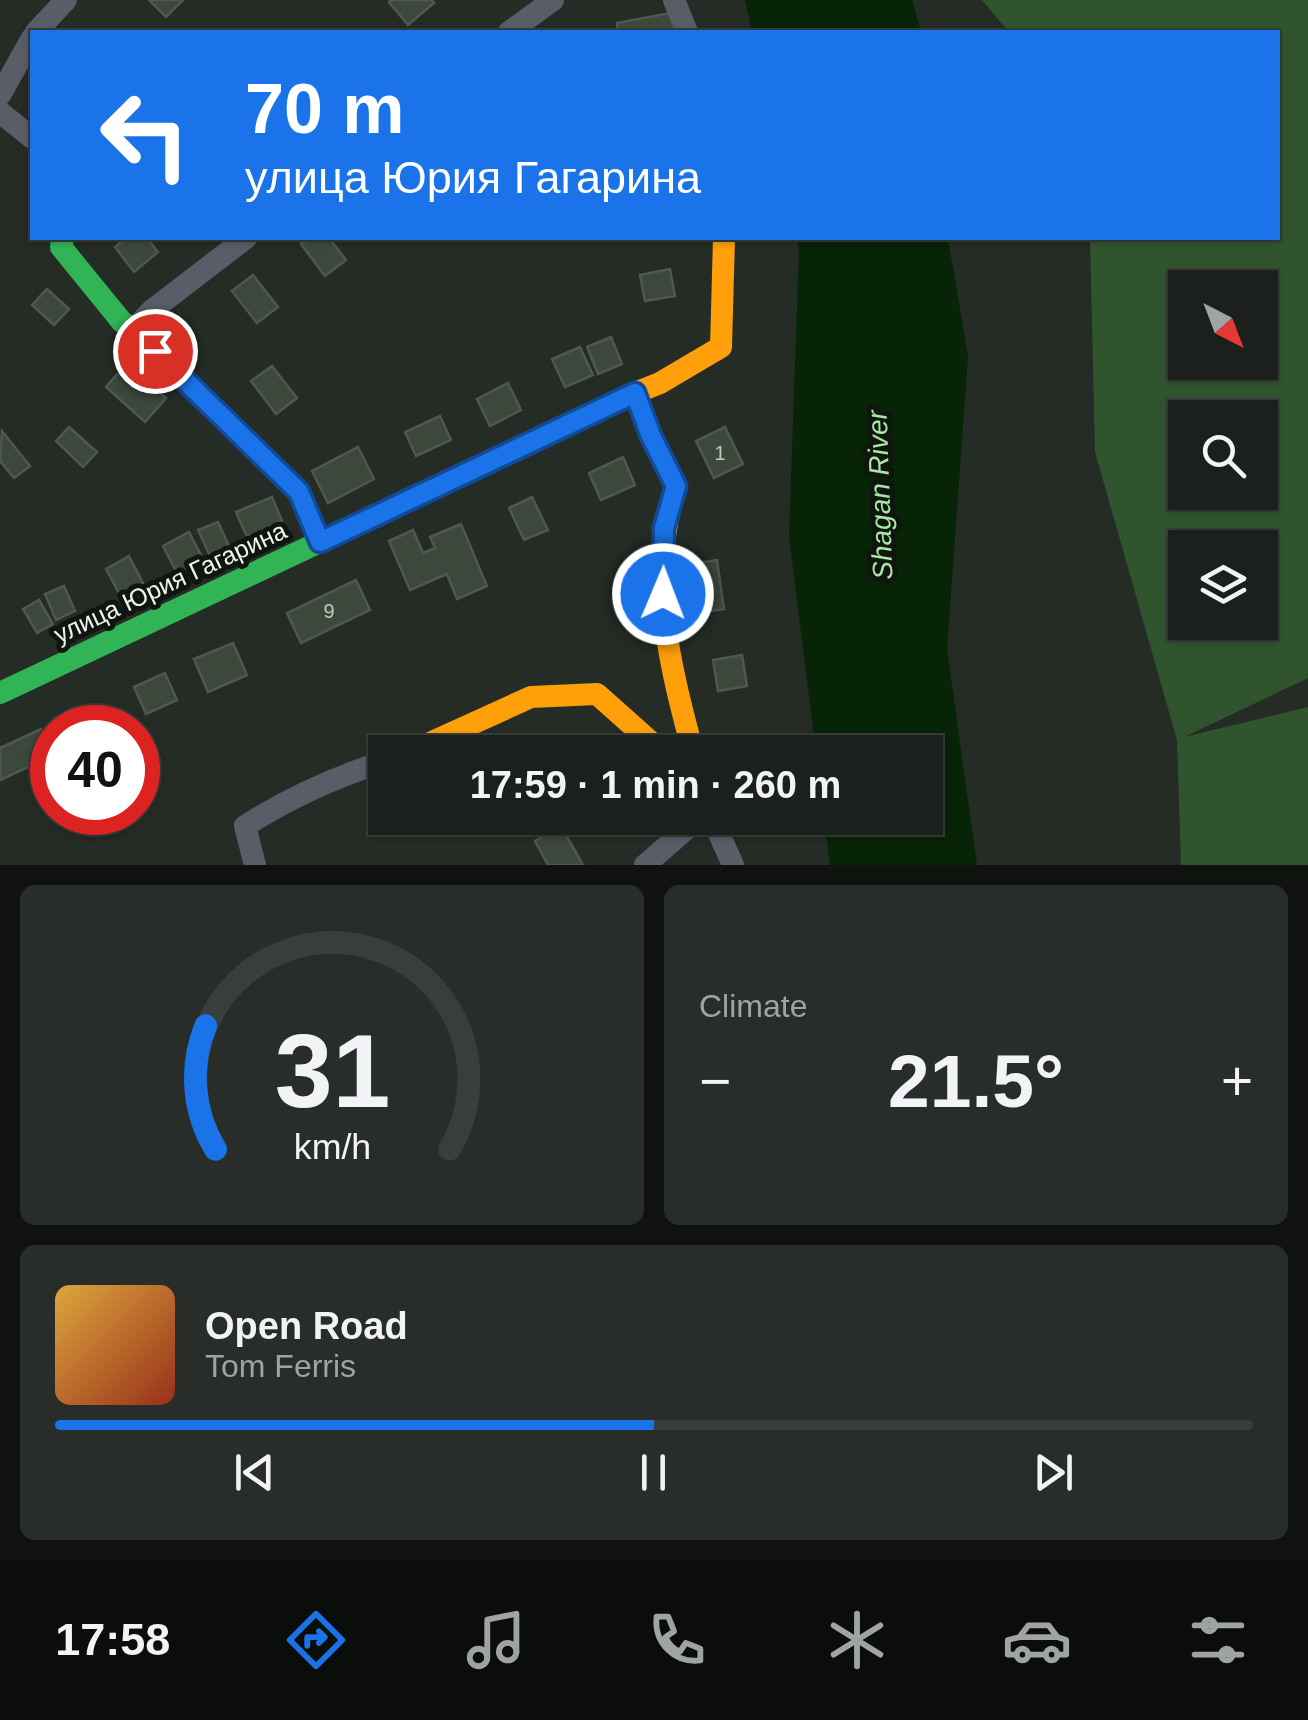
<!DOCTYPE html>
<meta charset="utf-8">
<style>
body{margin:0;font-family:Arial,sans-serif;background:#292d29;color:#f1f3f6;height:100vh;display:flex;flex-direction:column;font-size:38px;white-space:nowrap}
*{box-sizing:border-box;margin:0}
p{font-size:32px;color:#a0a3a3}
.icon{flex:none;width:55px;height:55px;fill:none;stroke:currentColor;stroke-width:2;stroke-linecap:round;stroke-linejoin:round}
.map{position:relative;height:865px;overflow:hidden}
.side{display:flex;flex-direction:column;gap:20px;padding:20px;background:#0f120f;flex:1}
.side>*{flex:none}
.top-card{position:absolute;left:30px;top:30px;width:1250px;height:210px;border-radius:0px;box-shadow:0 2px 8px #0004,0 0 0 2px #3a3e3b;background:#1a73e8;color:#fff;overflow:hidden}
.needle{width:65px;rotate:138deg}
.controls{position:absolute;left:1168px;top:270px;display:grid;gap:20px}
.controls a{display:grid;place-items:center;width:110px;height:110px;border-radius:0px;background:#1c201c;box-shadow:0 2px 8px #0004,0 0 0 2px #3a3e3b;font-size:50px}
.speed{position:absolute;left:30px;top:705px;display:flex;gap:20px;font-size:50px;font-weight:700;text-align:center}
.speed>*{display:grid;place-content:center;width:130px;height:130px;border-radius:50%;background:#1c201c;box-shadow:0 2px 8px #0004,0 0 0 2px #3a3e3b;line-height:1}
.speed .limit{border:15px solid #d22;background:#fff;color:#111}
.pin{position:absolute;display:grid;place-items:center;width:85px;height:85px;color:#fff;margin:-42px;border:5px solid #fff;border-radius:50%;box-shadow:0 2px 10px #0007}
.me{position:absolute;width:110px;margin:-55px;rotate:1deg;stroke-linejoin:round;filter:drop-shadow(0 0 8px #0008)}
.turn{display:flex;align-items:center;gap:35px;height:210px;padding:0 50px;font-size:45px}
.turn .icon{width:130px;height:130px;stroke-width:2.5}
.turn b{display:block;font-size:70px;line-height:85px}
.big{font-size:75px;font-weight:800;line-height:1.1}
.side .card{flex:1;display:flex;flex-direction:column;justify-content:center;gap:15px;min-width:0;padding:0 35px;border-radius:15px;background:#292d29}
.side .dial{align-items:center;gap:0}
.dial svg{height:260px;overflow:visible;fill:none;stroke:#3a3e3b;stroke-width:7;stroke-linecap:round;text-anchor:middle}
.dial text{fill:#f1f3f6;stroke:none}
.song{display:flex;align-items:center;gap:30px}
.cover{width:120px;height:120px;border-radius:15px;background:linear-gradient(135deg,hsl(40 70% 55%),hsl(10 70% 35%))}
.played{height:10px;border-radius:5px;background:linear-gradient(90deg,#1a73e8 50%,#3a3e3b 50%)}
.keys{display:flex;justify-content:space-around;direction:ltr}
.heat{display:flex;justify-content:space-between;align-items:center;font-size:55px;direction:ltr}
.side .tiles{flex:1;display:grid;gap:20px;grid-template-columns:1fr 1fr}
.card:last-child{grid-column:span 2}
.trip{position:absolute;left:368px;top:735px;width:575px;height:100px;border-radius:0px;background:#1c201c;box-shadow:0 2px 8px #0004,0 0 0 2px #3a3e3b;font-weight:800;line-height:100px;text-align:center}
.menu{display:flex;height:160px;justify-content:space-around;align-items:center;background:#0b0d0b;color:#a0a3a3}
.menu .icon{width:70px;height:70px}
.menu .current{color:#1a73e8}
.menu b{font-size:45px;color:#f1f3f6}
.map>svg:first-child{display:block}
</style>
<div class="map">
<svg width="1308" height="865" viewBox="0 0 1308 865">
<rect width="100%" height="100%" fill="#252b25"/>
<path fill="#30552e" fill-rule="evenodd" d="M982 0H1308V678L1184 737 1308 707V865H1181L1177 740 1095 452 1090 238H1278V32H1009ZM1185 288H1260V362H1185ZM1185 418H1260V492H1185ZM1185 548H1260V622H1185Z"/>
<g fill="#072407">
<polygon points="745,0 912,0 921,32 752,32"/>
<polygon points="797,238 948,238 968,357 947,649 977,865 830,865 824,818 925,818 925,752 816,752 789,536 799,250"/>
</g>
<g fill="#3d483d" stroke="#515651" stroke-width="2.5">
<polygon points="149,0 183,0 166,17"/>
<polygon points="391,0 432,0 434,3 408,25 389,2"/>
<polygon points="676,12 680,32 618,32 617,23"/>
<polygon points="127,238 147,238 158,252 134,272 115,247"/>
<polygon points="309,238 329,238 346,260 325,276 301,244"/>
<polygon points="670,269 675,296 645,301 640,275"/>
<polygon points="253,275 278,307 257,323 232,291"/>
<polygon points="47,289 69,309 54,325 32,305"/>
<polygon points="611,337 622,364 598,374 587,347"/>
<polygon points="580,347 593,375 565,387 552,359"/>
<polygon points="127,363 166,398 145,422 106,387"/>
<polygon points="272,366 297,398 276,414 251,381"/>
<polygon points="508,383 521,410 490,426 477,399"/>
<polygon points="440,416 451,440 416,456 405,432"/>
<polygon points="69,427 97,452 83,467 56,441"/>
<polygon points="725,427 743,464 714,478 696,441"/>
<polygon points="2,431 30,466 14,478 0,461"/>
<polygon points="358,447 374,479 328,503 312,471"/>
<polygon points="623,457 635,485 601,500 589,473"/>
<polygon points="272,497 282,521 247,537 236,512"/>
<polygon points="532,497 548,530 524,540 509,508"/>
<polygon points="218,522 229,546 209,554 198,530"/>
<polygon points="461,524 487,586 457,599 447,574 410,590 389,541 413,530 423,553 435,548 430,537"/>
<polygon points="189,532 203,559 177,573 163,546"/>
<polygon points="129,556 143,583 120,595 106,569"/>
<polygon points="717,560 724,609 699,613 692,564"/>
<polygon points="356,580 370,610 301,643 287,613"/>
<polygon points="64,586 75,611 56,620 45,594"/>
<polygon points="39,600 53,624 37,633 23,609"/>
<polygon points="233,643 247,675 208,692 194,659"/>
<polygon points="742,655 747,686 718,691 713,660"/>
<polygon points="165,673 177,700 146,714 134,687"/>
<polygon points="111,707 121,728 90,728 86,719"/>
<polygon points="41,729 52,756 0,780 0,748"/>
<polygon points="561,826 583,865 548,865 535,841"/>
</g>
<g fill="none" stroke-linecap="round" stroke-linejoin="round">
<g stroke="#585d68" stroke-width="22">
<polyline points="674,0 687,32"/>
<polyline points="36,32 66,0"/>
<polyline points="509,32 553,0"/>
<polyline points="0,95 32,38"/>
<polyline points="0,112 32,138"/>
<polyline points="134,329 151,311 246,238"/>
<polyline points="712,818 733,865"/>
<path d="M255 865 245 826C289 798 335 777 385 761"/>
<polyline points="645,865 699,818"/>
</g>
<g stroke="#30b455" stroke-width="22">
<polyline points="63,238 61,247 122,322 134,329 299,493 320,542"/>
<polyline points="0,693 635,393"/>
</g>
<g stroke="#ff9f0a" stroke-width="22">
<polyline points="410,752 531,697 597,694 662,752"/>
<path d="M693 752C670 666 646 573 677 486L651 436 635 393 660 383 721 347 724 238"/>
</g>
</g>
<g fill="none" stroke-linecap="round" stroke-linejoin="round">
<g stroke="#114b97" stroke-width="25">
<polyline id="route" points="155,351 299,492 320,542 635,393 651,436 676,486 664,528 663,594"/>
</g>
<use href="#route" stroke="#1a73e8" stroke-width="18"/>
</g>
<g text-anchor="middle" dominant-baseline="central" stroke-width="10" stroke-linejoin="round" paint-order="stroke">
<g font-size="20" fill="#c0c9c0">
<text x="720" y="453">1</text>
<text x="329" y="611">9</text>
</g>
<g font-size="25" fill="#ecf4ec" stroke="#101510">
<text transform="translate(170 582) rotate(-25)">улица Юрия Гагарина</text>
</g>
<g font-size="28" font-style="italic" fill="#a7e8a2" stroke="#101510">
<text transform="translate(880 495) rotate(-92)">Shagan River</text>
</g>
</g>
</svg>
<div class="controls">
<a><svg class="needle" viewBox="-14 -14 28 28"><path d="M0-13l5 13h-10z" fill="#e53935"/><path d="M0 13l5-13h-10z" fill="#a0a3a3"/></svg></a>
<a><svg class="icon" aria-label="search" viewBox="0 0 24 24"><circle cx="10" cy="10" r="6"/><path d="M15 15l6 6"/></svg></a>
<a><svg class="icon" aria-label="layers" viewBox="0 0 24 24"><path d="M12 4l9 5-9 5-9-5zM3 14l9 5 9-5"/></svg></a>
</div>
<div class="speed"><div class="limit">40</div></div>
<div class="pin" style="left:155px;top:351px;background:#d93025"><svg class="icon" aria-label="arrive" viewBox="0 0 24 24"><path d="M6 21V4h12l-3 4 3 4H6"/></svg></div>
<svg class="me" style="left:663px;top:594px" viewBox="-20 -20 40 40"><circle r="17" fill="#1a73e8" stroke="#fff" stroke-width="3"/><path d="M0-11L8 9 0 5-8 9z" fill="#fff"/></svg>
<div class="trip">17:59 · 1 min · 260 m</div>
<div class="top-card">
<div class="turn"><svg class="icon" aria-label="left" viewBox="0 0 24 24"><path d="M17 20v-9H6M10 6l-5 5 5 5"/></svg><div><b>70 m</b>улица Юрия Гагарина</div></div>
</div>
</div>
<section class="side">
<div class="tiles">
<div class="card dial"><svg viewBox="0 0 100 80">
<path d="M14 69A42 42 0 1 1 86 69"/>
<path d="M14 69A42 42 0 0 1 11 31" stroke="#1a73e8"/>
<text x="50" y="56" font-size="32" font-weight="700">31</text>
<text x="50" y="72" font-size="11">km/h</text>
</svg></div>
<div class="card"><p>Climate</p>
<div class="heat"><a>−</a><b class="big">21.5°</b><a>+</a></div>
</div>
<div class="card">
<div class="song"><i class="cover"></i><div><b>Open Road</b><p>Tom Ferris</p></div></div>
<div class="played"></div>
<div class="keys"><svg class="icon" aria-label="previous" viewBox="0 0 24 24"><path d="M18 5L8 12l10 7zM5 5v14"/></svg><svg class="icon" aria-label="pause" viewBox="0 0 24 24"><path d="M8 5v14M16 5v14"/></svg><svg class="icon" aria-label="next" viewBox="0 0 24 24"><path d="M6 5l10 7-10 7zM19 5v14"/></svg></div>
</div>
</div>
</section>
<nav class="menu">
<b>17:58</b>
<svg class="icon current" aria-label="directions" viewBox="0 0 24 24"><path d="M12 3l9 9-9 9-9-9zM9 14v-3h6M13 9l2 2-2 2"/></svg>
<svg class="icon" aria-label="music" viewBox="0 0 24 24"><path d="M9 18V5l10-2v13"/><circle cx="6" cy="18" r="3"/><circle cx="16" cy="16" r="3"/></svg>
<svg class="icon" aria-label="phone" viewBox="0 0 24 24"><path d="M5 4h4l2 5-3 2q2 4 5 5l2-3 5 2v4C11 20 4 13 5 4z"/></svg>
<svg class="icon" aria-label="climate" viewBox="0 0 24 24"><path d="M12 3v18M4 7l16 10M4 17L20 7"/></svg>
<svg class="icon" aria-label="car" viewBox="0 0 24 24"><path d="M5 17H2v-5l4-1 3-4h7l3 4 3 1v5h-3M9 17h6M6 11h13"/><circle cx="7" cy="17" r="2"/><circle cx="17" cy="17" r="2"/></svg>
<svg class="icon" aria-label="filters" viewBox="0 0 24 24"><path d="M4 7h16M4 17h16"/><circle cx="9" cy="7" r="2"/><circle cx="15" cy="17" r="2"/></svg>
</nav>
